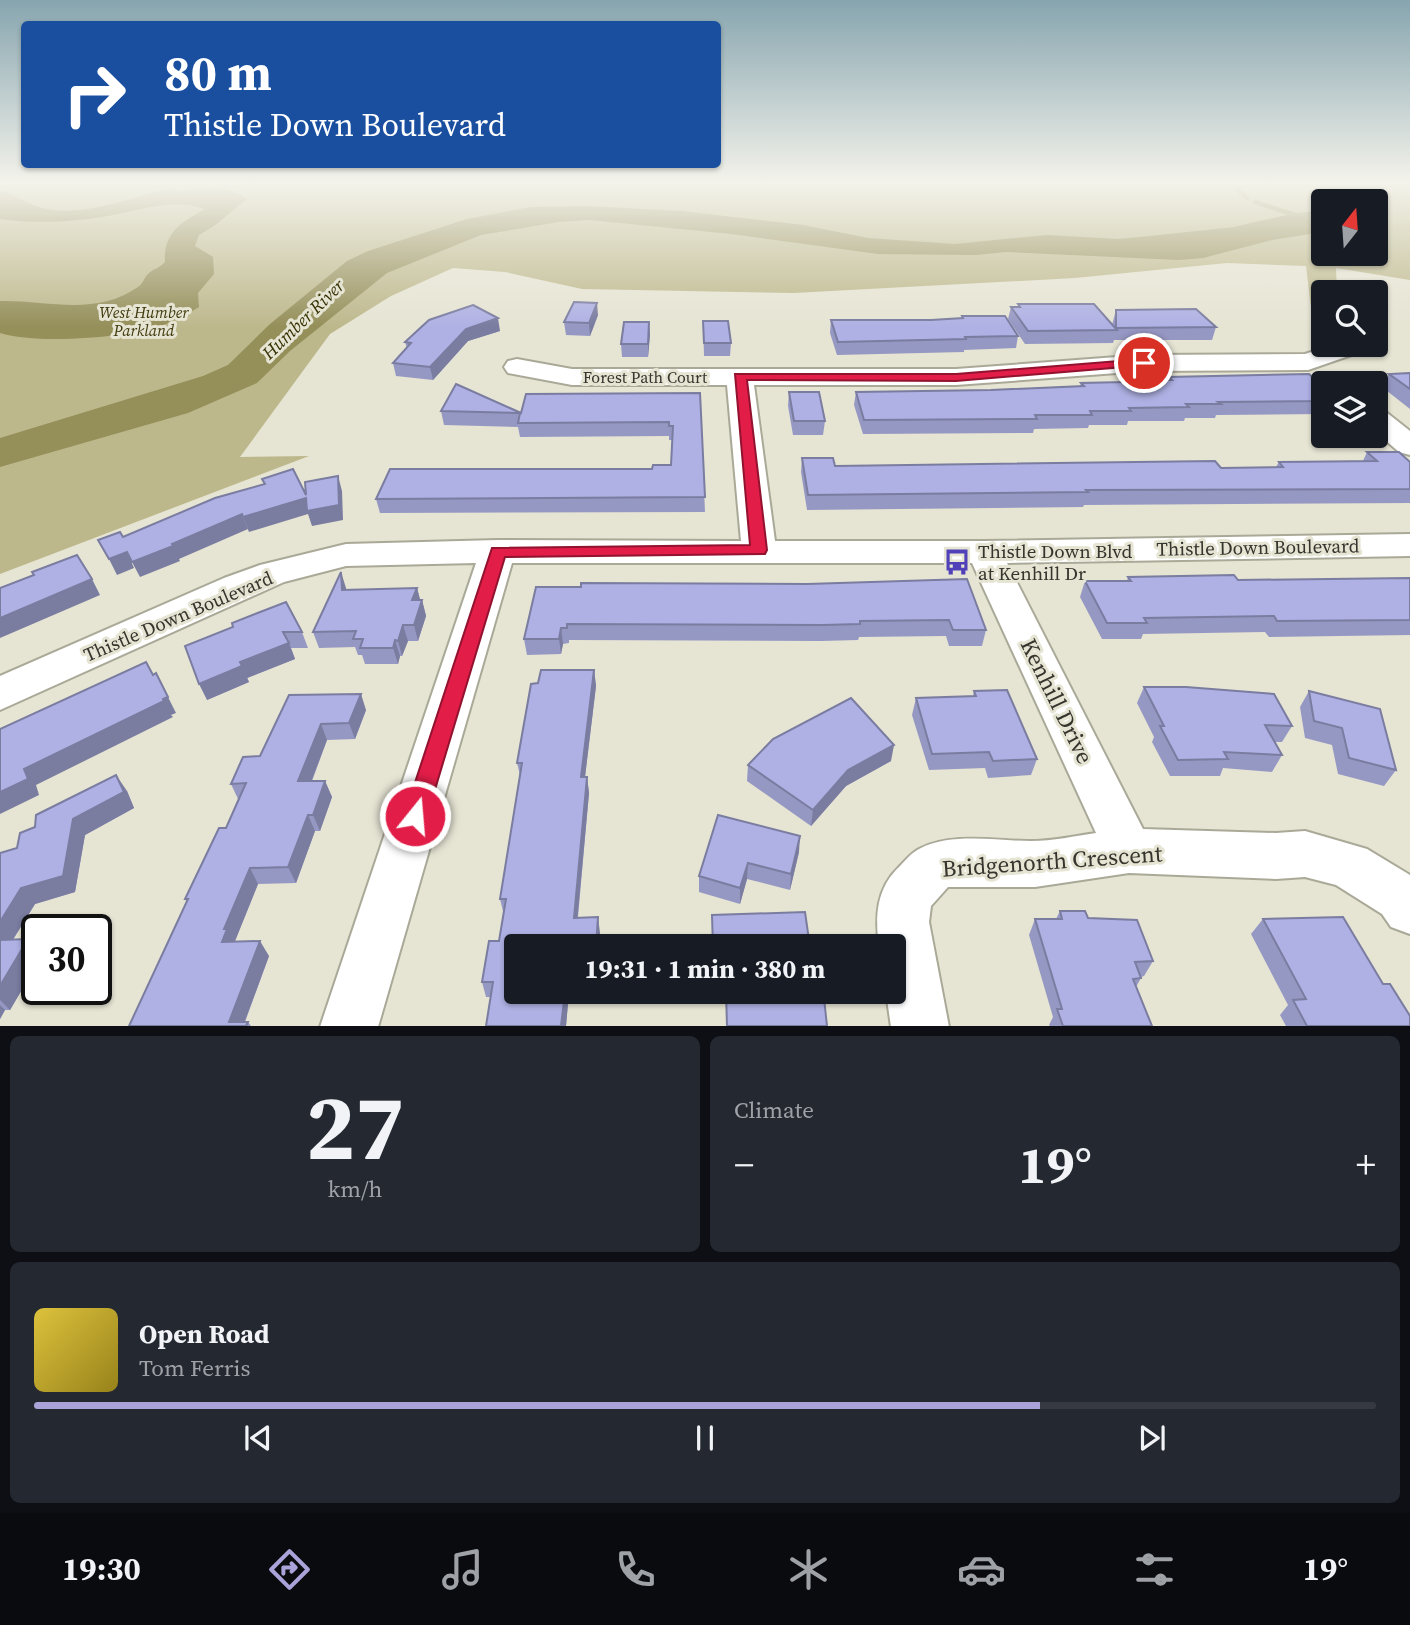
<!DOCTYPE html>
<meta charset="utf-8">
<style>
body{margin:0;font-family:"Source Serif 4",serif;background:#242831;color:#f1f3f6;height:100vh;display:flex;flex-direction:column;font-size:26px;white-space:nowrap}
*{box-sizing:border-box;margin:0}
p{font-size:23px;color:#9ea1a6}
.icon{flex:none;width:38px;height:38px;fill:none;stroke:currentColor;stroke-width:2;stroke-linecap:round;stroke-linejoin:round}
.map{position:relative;height:1026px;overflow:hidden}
.panel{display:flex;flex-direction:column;gap:10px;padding:10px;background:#0d0f14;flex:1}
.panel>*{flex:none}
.top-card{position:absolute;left:21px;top:21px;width:700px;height:147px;border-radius:7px;box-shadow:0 2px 5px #0004;background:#1a4fa0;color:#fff;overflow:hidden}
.needle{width:46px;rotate:17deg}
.buttons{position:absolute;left:1311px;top:189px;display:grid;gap:14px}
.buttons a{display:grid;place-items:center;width:77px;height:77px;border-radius:7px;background:#171b24;box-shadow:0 2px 5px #0004;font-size:35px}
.speed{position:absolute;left:21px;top:914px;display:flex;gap:14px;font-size:35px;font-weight:700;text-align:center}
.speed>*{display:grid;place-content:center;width:91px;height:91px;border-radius:50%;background:#171b24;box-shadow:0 2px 5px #0004;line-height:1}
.speed .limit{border:4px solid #111;border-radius:10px;background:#fff;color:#111}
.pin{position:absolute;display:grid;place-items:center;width:60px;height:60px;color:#fff;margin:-30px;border:4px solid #fff;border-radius:50%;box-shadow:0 2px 7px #0007}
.me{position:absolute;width:77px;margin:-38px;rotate:17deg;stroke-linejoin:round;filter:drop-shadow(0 0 5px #0008)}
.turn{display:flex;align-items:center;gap:24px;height:147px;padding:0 28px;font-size:32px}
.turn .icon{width:91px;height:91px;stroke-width:2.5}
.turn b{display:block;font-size:49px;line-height:60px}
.big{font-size:52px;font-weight:700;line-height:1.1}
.panel .widget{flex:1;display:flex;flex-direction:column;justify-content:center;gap:10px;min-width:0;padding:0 24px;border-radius:10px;background:#242831}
.panel .dial{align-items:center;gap:0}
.dial b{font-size:91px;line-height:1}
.song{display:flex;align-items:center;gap:21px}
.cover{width:84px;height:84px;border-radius:10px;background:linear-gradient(135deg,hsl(50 70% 55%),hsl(50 70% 35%))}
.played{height:7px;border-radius:4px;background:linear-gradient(90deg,#a9a3da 75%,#363941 75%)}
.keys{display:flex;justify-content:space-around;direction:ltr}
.heat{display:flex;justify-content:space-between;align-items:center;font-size:38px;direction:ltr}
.panel .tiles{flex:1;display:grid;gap:10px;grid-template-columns:1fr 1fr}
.widget:last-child{grid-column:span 2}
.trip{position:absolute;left:504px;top:934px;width:402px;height:70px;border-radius:7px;background:#171b24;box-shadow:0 2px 5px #0004;font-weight:700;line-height:70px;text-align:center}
.dock{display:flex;height:112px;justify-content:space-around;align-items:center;background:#090b0e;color:#9ea1a6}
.dock .icon{width:49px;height:49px}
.dock .active{color:#a9a3da}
.dock b{font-size:32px;color:#f1f3f6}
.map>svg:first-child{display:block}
</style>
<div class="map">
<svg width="1410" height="1027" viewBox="0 0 1410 1027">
<rect width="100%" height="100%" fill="#e6e4d3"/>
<path fill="#bdb88c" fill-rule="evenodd" d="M0 184H1410V280L1336 268 1337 292H1323V325L1313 323 1306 266 1227 263 1075 278 794 293 582 289 505 272 453 268 391 296 330 334 240 457 309 456 0 574ZM1323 201H1376V254H1323Z"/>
<g fill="#958f5a">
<path d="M175 188V192C199 188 227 183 247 199 230 212 218 225 199 235L195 246 213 257 214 274 198 293 199 307C190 312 181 318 171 322 133 338 39 345 0 333V301C48 300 95 317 138 287 143 284 144 278 148 274 153 269 160 268 165 262 163 232 182 222 205 209 175 198 139 210 108 216 74 222 35 224 0 219V191C16 194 30 206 46 209 90 217 133 195 175 188Z"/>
<polygon points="586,206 682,211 803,225 868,238 955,244 1047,235 1118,239 1150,236 1234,227 1291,214 1323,210 1323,232 1272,240 1203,258 1179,260 1006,252 976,255 878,254 731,234 589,220 559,222 481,235 387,273 290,351 257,383 188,413 0,467 0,438 203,376 228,365 270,324 347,261 368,251 467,219 531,207"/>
</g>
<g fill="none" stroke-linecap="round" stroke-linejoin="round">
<g stroke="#958f5a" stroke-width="4.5">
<polyline points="1231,184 1247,198"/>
<polyline points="1255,202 1298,216"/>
</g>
<g stroke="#aaa998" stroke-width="4">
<g id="minor">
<path d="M1333 345H1370L1366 350 1308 370 1144 371 956 385H754L775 541H984L1410 534V556L1007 563 1143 829 1276 833 1305 831 1367 849 1410 875V934L1391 927 1382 914 1336 885 1305 877 1276 879 1129 873 1035 887H948L931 906 929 922 949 1027H891L886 992H894V947H879C875 917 876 889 899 867 905 861 911 853 919 849 951 832 997 841 1031 841 1053 841 1075 836 1096 833L972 563H512L378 1027H320L476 563 346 566 284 582 0 710V676L224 578 260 565 346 544 498 540 741 541 727 385H572L508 373 504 367 508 361 517 359 572 369H956L1144 355 1305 354Z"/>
<polygon points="1376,409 1386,412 1410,431 1410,455 1399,452 1376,432"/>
</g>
</g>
<use href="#minor" fill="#fff" fill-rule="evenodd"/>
</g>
<g fill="#9698c4">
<polygon points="1018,304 1112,325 1116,310 1216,327 1212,340 1114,340 1113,343 1025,344 1008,319 1011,307 1018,307"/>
<polygon points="598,315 590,336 566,335 564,322"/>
<polygon points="962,316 1018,336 1016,348 964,350 964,352 837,355 830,333 831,320 931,320 962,318"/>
<polygon points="703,321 731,343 730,356 704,356"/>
<polygon points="500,331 468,341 433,380 396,376 393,363 407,348 405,342"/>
<polygon points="650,334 648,357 622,357 621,344"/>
<polygon points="1410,373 1410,409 1382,387 1389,374"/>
<polygon points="1169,377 1323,387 1323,414 1216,415 1215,418 1185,418 1184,421 1128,421 1127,425 1089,425 1088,428 1034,429 1033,433 863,434 854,405 856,392 991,390 1080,386 1081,383 1124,382 1125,380 1168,380"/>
<polygon points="789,392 825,421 823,435 793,435 788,406"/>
<polygon points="700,393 705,512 380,513 376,499 652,469 671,465 672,440 669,440 669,436 520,437 518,427 444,425 441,411 521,413"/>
<polygon points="1367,452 1410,462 1410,503 1084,505 1083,507 807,510 801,472 802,458 835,466 1221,468 1276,467 1279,462 1363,461"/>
<polygon points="1128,577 1238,580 1410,578 1410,635 1269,637 1265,632 1143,634 1141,639 1102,639 1080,597 1085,581 1127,581"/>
<polygon points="807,584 986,630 982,646 949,646 946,636 859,637 858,640 821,641 569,640 569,643 563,644 561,654 527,655 524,639 536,587"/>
<polygon points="346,588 346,590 417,588 420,600 422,600 426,616 418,641 408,641 402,656 400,656 398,664 365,664 362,655 358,655 355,647 319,648 313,632"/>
<polygon points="233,627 302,632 308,648 291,648 295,659 247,678 249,682 207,700"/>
<polygon points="594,670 596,686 585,777 587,777 589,793 578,917 600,933 516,947 569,992 566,1026 486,1026 491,997 486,997 482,982 499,941 504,915 500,899 520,775 517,763 538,683"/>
<polygon points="1144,687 1292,726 1282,742 1275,742 1282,755 1272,772 1223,768 1220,776 1170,776 1152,742 1154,737 1137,703"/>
<polygon points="974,691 1037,759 1031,775 988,778 985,768 929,770 912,715 916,698 973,696"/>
<polygon points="1309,691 1396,770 1384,786 1338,774 1332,745 1305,738 1300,707"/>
<polygon points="289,695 366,710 355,739 327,740 312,781 325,781 332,797 320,831 315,831 296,883 258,884 235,941 269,956 245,1022 248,1022 251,1026 129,1026 187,902 185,899 226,828 238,799 231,784 260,756"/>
<polygon points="891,761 846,786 811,826 747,781 748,765"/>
<polygon points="127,791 134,808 85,835 75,892 35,904 13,940 28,939 37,949 37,964 10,1010 5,1010 0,1019 0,853 17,848"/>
<polygon points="718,815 799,852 790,890 747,879 740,904 699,892 699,876"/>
<polygon points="1060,911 1088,918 1153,961 1144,976 1141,977 1141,978 1136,987 1152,1026 1050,1026 1049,1025 1053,1017 1029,935 1035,919 1056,919"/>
<polygon points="1263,919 1383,984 1410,1026 1286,1026 1280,1015 1288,1005 1251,934"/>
</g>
<g fill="#7a7ca0">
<polygon points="597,303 598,315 590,336 589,323"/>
<polygon points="498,318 500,331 468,341 433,380 430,367 466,329"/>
<polygon points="649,322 650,334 648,357 648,344"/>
<polygon points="338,476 342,491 343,520 312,526 308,514 249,532 243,517 306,498"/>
<polygon points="242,514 248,529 179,559 180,561 140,577 132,562 172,544"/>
<polygon points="127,552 134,568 117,575 109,559"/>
<polygon points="341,572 346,588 347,605 342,590"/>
<polygon points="92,579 100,595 0,638 0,618"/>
<polygon points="417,588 421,603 412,600"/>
<polygon points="422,600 426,616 418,641 414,625"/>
<polygon points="403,625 408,641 402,656 398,641"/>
<polygon points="561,628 563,644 561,654 559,639"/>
<polygon points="395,640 400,656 398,664 393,648"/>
<polygon points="289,643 295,659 247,678 240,662"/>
<polygon points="242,666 249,682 207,700 199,684"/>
<polygon points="594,670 596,686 583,793 581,777"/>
<polygon points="156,673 176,713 171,715 173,717 36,785 39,795 0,814 0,792 24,769"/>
<polygon points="361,694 366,710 355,739 349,723"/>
<polygon points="321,724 327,740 305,798 298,781"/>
<polygon points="894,745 891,761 846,786 811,826 813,810 848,770"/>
<polygon points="116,775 127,791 134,808 85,835 75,892 35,904 3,955 0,952 0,922 21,888 73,819"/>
<polygon points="587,777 589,793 576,933 574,918"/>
<polygon points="325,781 332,797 320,831 313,815"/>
<polygon points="308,815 315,831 296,883 288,867"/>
<polygon points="800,836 799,852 790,890 791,874"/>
<polygon points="748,863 747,879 740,904 740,888"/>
<polygon points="250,868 258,884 235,941 222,942 224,929"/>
<polygon points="598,917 600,933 599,947 596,947"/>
<polygon points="28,939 37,949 37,964 10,1010 0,1000 0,986"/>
<polygon points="260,941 269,956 243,1026 229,1022"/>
<polygon points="565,992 569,992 566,1026 561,1026"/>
<polygon points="0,1005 5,1010 0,1019"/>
</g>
<g fill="#afb1e4" stroke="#7a7ca0" stroke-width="2">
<polygon points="574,302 597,303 589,323 564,322"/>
<polygon points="1018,304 1094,304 1117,330 1028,331 1011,307 1020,307"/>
<polygon points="473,305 498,318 466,329 430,367 393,363 411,343 405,342 429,320"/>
<polygon points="1196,309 1216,327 1116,328 1116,310"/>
<polygon points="962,316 1005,316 1018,336 965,337 966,339 838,342 831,320 931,320 963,318"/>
<polygon points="703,321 728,321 731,343 704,343"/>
<polygon points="624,322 649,322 648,344 621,344"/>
<polygon points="1410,373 1410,389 1389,374"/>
<polygon points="1309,374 1323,387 1323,401 1218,402 1221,404 1186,404 1189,407 1129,408 1131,411 1090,411 1092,415 1035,415 1037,419 864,420 856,392 991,390 1084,386 1081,383 1126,382 1125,380 1172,380 1169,377"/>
<polygon points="456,384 521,413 526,394 700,393 705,497 376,499 390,469 652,469 653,465 671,465 673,426 669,426 669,422 518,423 520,413 441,411"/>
<polygon points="789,392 819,392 825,421 794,421"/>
<polygon points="1367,452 1399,452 1410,462 1410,489 1086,490 1088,492 808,495 802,458 833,458 835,466 1215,461 1221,468 1283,467 1279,462 1377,461"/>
<polygon points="293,469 306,495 305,482 338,476 339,505 307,511 306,498 243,517 242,514 172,544 173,546 132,562 127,552 109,559 98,540 120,532 123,537 215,498 265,484 262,479"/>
<polygon points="77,555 92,579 0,618 0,588 34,575 32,572"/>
<polygon points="341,572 342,590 417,588 412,600 422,600 414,625 403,625 398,641 395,640 393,648 360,648 363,639 353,639 356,631 313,632"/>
<polygon points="1234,575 1238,580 1410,578 1410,620 1277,621 1274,616 1144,618 1147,623 1107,623 1085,581 1131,581 1128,577"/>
<polygon points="967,579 986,630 953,630 949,620 860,621 860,624 823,625 567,624 567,628 561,628 559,639 524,639 536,587 581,587 581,583 807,584"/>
<polygon points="286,602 302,632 283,632 289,643 240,662 242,666 199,684 185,646 233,627 232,623"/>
<polygon points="146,662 153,675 156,673 168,697 163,699 164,701 24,769 28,779 0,792 0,729"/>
<polygon points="541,670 594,670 581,777 587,777 574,918 598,917 596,947 516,947 516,992 565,992 561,1026 486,1026 493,982 482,982 489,941 499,941 506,899 500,899 522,763 517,763 531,684 538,683"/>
<polygon points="1144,687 1186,687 1274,694 1292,726 1265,725 1282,755 1224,752 1228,759 1178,760 1160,726 1164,726"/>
<polygon points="1007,690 1037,759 993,761 989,752 932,754 916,698 976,696 974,691"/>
<polygon points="1309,691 1380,709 1396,770 1349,758 1342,728 1314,721"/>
<polygon points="361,694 349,723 321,724 298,781 325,781 313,815 308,815 288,867 250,868 224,929 227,929 222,942 260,941 229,1022 248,1022 246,1026 129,1026 188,899 185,899 219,828 226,828 246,783 231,784 243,757 260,756 289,695"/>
<polygon points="851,698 894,745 848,770 813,810 748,765 773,739"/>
<polygon points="116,775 124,792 73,819 63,876 21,888 0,922 0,853 17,848 20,833 35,827 36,815"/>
<polygon points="718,815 800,836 791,874 748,863 740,888 699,876"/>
<polygon points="1060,911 1085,911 1088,918 1137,920 1153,961 1135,962 1141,978 1133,979 1152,1026 1063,1026 1057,1009 1062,1009 1035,919 1062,919"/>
<polygon points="805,912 810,947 713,947 712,915"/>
<polygon points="1343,917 1383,984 1390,984 1410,1016 1410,1026 1307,1026 1293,1000 1306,999 1263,919"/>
<polygon points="28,939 0,986 0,940"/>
<polygon points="726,992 816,992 817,998 824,998 827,1026 727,1026"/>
</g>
<linearGradient id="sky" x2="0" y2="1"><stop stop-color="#87a5af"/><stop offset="0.56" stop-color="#f4f3eb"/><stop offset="1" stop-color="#f4f3eb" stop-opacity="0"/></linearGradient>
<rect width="1410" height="327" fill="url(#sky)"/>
<polygon fill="#e11d48" stroke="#92132f" stroke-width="2" points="1144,359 1151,363 1149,365 956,381 747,380 767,550 765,554 505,557 427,816 423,823 415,825 407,823 404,816 492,548 750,545 735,374 956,374"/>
<defs>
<g id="bus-bare" transform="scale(2.1)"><path d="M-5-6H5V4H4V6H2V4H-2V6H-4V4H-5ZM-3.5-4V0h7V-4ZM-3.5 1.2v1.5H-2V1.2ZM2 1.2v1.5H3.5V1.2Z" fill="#5141b8" stroke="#e6e4d3" stroke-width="2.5" paint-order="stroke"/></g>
</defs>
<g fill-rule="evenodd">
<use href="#bus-bare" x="957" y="562"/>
</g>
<g text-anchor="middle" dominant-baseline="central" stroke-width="6" stroke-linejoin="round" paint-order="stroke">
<g font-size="16" font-style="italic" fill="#403b0e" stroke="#e6e4d3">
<text x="144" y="312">West Humber<tspan x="144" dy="18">Parkland</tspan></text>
</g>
<g font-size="16" fill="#35342d" stroke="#e6e4d3">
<text x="645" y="377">Forest Path Court</text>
</g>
<g font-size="18" font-style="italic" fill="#363103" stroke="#e6e4d3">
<text transform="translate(303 319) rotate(-44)">Humber River</text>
</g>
<g font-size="19" fill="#35342d" stroke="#e6e4d3">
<text transform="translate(1258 547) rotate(-1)">Thistle Down Boulevard</text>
<text transform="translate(178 616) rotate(-23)">Thistle Down Boulevard</text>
</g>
<g font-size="19" fill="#35342d" stroke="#e6e4d3" text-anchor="start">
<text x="978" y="551">Thistle Down Blvd<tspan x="978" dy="22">at Kenhill Dr</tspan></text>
</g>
<g font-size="23" fill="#35342d" stroke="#e6e4d3">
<text transform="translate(1057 701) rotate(64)">Kenhill Drive</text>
<text transform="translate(1052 861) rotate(-4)">Bridgenorth Crescent</text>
</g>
</g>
</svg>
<div class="buttons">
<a><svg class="needle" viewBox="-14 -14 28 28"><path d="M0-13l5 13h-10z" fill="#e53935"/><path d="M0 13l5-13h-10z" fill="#9ea1a6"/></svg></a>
<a><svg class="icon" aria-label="search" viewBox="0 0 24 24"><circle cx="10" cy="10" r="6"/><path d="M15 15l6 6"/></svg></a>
<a><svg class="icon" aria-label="layers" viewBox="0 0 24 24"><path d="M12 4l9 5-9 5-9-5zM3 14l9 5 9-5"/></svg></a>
</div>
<div class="speed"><div class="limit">30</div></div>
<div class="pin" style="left:1144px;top:363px;background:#d93025"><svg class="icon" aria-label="arrive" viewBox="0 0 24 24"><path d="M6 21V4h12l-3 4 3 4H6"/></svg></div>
<svg class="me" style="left:415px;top:816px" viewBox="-20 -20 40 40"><circle r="17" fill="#e11d48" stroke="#fff" stroke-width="3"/><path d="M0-11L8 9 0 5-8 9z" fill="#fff"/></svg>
<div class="trip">19:31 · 1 min · 380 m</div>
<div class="top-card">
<div class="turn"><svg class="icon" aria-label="right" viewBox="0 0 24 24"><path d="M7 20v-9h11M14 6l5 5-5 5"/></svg><div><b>80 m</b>Thistle Down Boulevard</div></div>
</div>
</div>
<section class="panel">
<div class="tiles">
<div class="widget dial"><b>27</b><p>km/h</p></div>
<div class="widget"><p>Climate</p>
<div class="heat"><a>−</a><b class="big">19°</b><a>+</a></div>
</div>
<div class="widget">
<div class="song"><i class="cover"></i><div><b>Open Road</b><p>Tom Ferris</p></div></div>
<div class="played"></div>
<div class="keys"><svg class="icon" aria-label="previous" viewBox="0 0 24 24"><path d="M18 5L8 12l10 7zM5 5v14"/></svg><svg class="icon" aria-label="pause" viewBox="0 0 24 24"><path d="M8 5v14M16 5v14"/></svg><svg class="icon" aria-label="next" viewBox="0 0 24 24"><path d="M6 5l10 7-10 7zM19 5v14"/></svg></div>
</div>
</div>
</section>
<nav class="dock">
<b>19:30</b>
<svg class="icon active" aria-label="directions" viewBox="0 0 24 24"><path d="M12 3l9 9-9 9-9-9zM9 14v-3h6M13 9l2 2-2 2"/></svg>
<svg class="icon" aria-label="music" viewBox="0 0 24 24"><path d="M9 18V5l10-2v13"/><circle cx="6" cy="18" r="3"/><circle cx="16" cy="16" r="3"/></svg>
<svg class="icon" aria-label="phone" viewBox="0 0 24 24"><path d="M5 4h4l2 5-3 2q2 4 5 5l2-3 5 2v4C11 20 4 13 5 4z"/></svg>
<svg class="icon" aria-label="climate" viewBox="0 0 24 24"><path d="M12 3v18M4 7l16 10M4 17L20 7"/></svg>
<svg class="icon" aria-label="car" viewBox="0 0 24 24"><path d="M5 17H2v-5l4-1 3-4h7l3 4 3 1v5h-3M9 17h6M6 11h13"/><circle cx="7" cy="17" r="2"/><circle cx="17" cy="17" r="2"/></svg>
<svg class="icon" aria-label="filters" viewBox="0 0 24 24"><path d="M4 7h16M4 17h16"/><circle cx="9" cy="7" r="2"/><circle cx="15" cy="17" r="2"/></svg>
<b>19°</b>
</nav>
